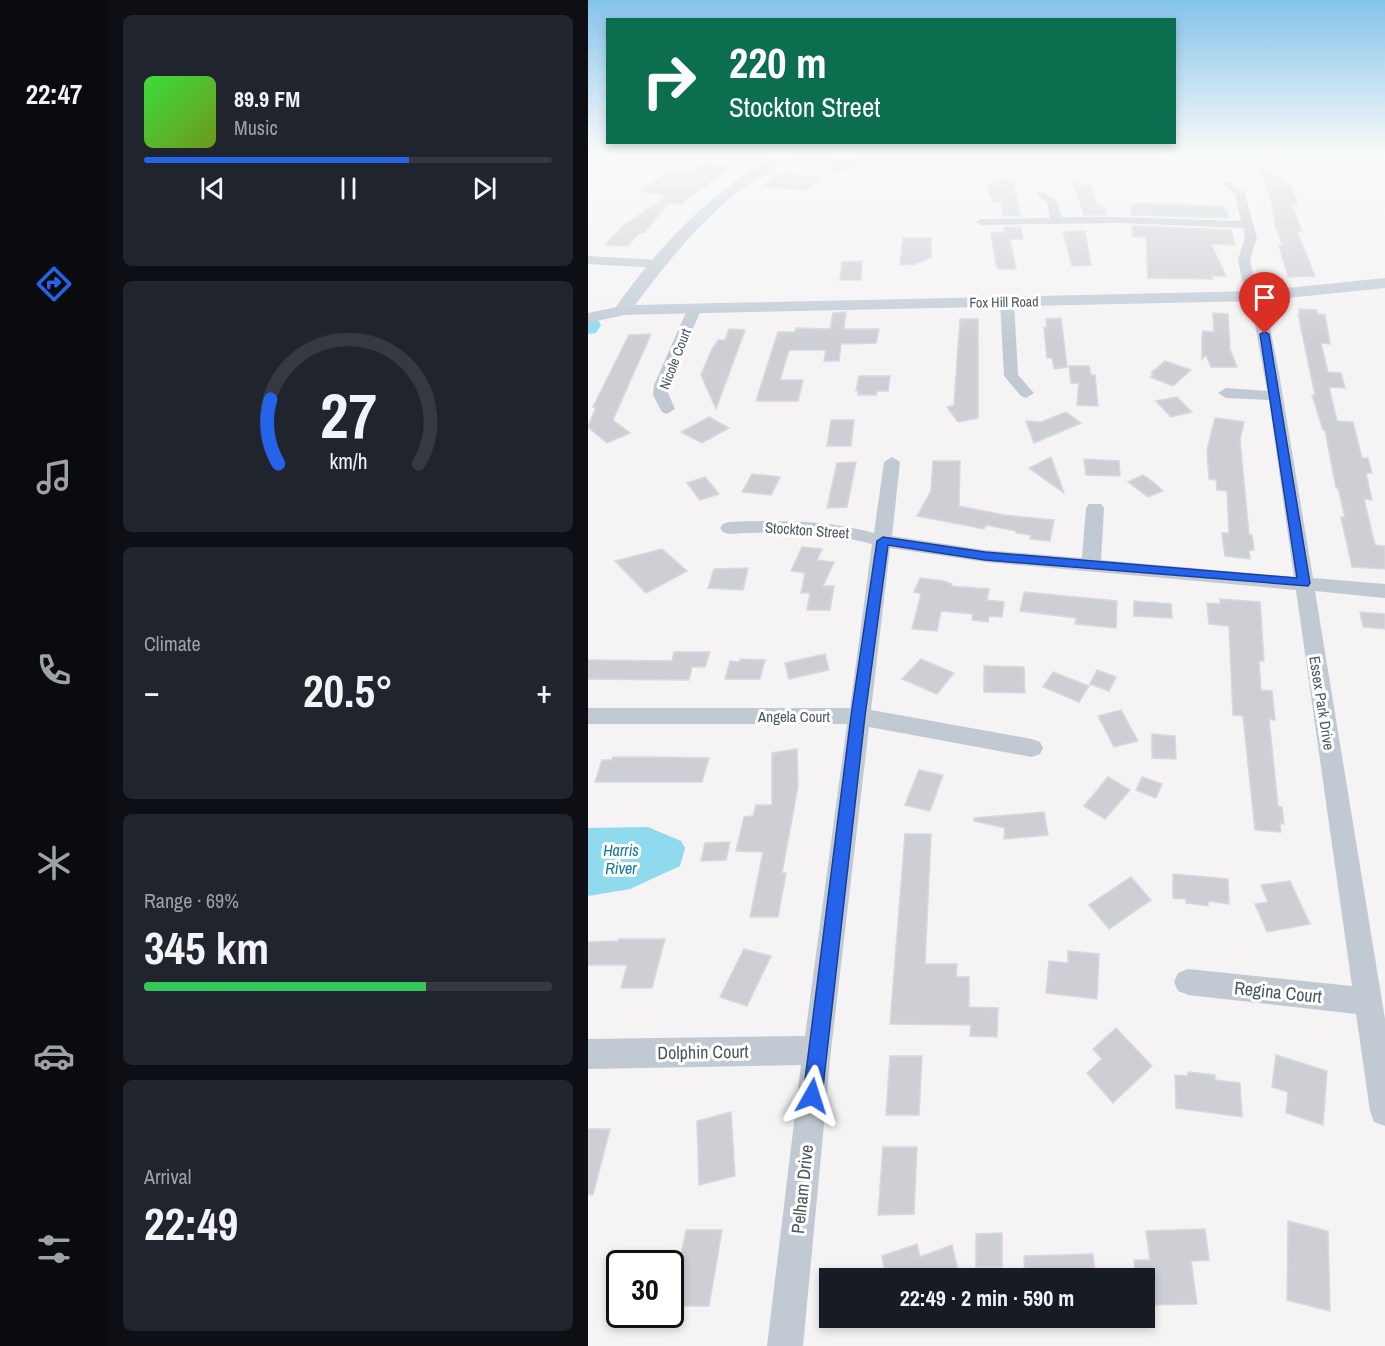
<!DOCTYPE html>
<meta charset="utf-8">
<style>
body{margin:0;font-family:"Archivo Narrow",sans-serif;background:#20242c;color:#f1f3f6;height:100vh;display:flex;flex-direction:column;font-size:22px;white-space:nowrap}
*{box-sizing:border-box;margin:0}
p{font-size:20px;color:#9ea1a6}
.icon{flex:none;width:33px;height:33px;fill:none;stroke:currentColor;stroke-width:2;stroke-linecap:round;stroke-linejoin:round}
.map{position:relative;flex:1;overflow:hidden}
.side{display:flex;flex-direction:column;gap:15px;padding:15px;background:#0d0f14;width:480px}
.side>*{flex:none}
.hud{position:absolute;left:18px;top:18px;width:570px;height:126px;border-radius:0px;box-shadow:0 3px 9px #0003;background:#0b6e4f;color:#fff;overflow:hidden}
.speed{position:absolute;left:18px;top:1250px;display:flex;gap:12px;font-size:30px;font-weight:700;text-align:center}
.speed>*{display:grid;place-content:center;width:78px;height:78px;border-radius:50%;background:#171b24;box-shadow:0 3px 9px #0003;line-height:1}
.speed .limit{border:3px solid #111;border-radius:9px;background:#fff;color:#111}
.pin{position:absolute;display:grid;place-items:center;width:51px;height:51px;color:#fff;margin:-62px -26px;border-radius:50% 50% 50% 0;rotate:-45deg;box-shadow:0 0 6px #0007}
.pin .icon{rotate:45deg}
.me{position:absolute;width:66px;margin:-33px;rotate:6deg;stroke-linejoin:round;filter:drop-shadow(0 0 4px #0008)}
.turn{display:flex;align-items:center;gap:21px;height:126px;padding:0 24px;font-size:27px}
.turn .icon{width:78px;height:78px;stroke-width:2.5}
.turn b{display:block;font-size:42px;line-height:51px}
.big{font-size:45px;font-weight:700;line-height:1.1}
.side .widget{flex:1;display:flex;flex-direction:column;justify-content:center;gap:9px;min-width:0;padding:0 21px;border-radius:9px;background:#20242c}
.side .dial{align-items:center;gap:0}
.dial svg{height:156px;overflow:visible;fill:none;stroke:#363941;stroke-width:7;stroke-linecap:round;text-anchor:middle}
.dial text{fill:#f1f3f6;stroke:none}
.song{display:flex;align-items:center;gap:18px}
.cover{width:72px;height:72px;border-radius:9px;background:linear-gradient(135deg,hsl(120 70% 55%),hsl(80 70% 35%))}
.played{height:6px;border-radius:3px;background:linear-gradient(90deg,#2563eb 65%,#363941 65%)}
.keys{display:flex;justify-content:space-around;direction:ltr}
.heat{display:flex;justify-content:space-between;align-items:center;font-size:33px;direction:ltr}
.charge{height:9px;border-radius:4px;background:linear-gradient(90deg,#34c759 69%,#363941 0)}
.trip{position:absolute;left:231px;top:1268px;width:336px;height:60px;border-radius:0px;background:#171b24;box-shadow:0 3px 9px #0003;font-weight:700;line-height:60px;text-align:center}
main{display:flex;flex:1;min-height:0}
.dock{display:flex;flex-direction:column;width:108px;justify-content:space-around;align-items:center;background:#090b0e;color:#9ea1a6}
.dock .icon{width:42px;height:42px}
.dock .on{color:#2563eb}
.dock b{font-size:27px;color:#f1f3f6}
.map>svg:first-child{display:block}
</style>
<main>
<nav class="dock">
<b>22:47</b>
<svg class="icon on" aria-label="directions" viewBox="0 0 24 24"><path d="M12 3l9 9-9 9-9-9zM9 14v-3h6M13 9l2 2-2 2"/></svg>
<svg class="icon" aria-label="music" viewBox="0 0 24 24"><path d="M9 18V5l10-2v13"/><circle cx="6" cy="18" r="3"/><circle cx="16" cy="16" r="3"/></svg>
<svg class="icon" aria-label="phone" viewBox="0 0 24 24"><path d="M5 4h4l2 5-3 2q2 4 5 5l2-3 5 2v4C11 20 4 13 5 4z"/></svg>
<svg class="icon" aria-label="climate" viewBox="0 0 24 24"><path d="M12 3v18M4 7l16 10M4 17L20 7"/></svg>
<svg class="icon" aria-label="car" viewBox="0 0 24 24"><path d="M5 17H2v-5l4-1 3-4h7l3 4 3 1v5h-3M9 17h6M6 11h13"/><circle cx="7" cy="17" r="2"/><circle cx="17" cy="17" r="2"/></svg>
<svg class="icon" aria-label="filters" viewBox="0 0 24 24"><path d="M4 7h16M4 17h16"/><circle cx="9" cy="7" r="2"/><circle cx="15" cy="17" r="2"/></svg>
</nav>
<section class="side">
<div class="widget">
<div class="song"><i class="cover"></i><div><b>89.9 FM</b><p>Music</p></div></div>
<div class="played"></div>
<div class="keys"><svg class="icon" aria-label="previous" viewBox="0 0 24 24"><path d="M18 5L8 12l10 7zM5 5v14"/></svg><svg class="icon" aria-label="pause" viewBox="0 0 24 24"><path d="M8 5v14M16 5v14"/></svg><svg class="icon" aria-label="next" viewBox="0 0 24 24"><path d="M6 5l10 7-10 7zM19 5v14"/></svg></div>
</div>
<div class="widget dial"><svg viewBox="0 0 100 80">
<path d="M14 69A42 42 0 1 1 86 69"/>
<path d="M14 69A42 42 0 0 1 10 36" stroke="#2563eb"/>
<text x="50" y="56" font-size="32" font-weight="700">27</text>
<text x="50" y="72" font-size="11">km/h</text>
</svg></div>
<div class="widget"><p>Climate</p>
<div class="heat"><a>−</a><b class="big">20.5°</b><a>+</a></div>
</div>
<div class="widget"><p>Range · 69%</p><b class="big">345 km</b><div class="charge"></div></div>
<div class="widget"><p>Arrival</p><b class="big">22:49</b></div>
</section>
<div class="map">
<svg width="797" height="1346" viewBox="0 0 797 1346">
<rect width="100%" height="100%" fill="#f5f3f3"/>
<polygon fill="#c3f1d5" points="712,155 797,155 797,165 714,162"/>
<polygon fill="#90daee" points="60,827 93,841 97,848 92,866 42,889 0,896 0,828"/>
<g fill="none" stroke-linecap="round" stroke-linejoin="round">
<polygon fill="#90daee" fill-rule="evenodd" points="0,319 10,320 13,325 8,333 0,334"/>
</g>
<g fill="#cdcfd5" stroke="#d7d9de" stroke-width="1.5">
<polygon points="253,156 275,160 254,172 232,168"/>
<polygon points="116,162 143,166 92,205 81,203 56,233 53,232 39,246 17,245 36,225 80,195 53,191 79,173 96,174"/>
<polygon points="670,163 704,187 710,205 704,205 714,231 709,231 727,276 700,277 691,245 695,246 687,226 684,203"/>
<polygon points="191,173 232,178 219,191 174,186"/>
<polygon points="416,179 426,183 432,216 415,216 413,202 405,202 399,186"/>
<polygon points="484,180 503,187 509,204 515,207 518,215 496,215"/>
<polygon points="547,203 634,206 635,210 639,210 641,218 544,215 543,205 547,205"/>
<polygon points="544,226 643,230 647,245 623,244 638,276 623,276 625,279 560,278 558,237 545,237"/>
<polygon points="416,227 433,227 435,239 422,239 428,269 410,269 408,264 403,233 417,232"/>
<polygon points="497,231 503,265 484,266 475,232"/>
<polygon points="315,238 343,238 343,257 327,264 312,265"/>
<polygon points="274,261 273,280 252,280 254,262"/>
<polygon points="711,309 729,310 730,314 737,315 742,344 733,343 740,372 753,373 757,388 741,387 749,421 765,422 774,458 780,458 784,473 778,473 784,500 776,499 787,545 797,546 797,569 764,567 753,517 757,517 750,488 748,488 737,430 735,430 724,395 727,395 710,314 712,314"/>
<polygon points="258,312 256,329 291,329 288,343 253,344 251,361 236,361 238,350 201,350 192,380 215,380 210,401 168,401 190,332 207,332 208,328 242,329 245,313"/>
<polygon points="625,313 640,314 642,349 649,367 623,367 618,355 614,359 614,335 615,331 626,332"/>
<polygon points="473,318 479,367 466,369 464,358 459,358 456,327 459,327 458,319"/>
<polygon points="372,319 390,319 390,418 370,422 359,407 366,405"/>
<polygon points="141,329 157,330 128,409 113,375 124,349 130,340 137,340"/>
<polygon points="63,334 25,420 42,433 19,443 0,427 8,407 5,407 41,335"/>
<polygon points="577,361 603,370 585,386 562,377 566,374 563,373"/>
<polygon points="481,366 501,366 503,375 507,375 510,406 489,405 491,383 483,383"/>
<polygon points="271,376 302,376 300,391 289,391 288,395 270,395 270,391 268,391"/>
<polygon points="589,397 604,412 583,417 568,401"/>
<polygon points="478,412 493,423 446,443 438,421 453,422"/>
<polygon points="121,417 141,428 114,443 93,432"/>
<polygon points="627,418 656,422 652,440 661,535 664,535 666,550 661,550 662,559 637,556 634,533 641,533 639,491 629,490 628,480 621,479 619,450"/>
<polygon points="243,420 266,420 263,446 239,446"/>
<polygon points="463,457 476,493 441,468"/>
<polygon points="496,459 531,461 532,476 498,475"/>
<polygon points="345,461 372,461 371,506 416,515 466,520 462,541 442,539 443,535 428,533 428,531 398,525 396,529 329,516 343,491"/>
<polygon points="268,462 259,507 239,508 249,463"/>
<polygon points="164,474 192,477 183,495 154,492"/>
<polygon points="555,475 565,482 575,491 560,497 540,482"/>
<polygon points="117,477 131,494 112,500 99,483"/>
<polygon points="214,547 234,549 229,560 246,562 235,586 246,586 242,610 219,610 222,593 213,593 217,573 203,571"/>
<polygon points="74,549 99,571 58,593 27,561"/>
<polygon points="160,568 155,590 120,588 126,569"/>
<polygon points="332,578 356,581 364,584 363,586 401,589 399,600 416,602 414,617 401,616 400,622 384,620 385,614 353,611 349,631 324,629 333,594 326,592"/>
<polygon points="436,592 529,601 528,628 487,624 488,618 432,611"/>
<polygon points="632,599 672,602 676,661 671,661 673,690 684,691 687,720 681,719 690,806 694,807 696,824 692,823 693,832 667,830 655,716 645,715 641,626 621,624 619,603 632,604"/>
<polygon points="546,601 583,604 584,618 546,616"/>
<polygon points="772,612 797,614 797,629 775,627"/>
<polygon points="86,652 122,652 117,667 104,667 101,680 0,679 0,660 84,661"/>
<polygon points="237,654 241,670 201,679 197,663"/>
<polygon points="152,659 177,660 172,679 137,679 142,661 152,662"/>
<polygon points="333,659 366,673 349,694 314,679"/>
<polygon points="396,666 436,667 437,693 396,692"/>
<polygon points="509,670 528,677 521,691 502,684"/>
<polygon points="465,672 501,686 491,702 455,687"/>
<polygon points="533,710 550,741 526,747 510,716"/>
<polygon points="564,734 587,736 588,759 564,758"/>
<polygon points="209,749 210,786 194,873 198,873 190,917 162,917 175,852 148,851 156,817 165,816 168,805 184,805 184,753"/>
<polygon points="25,757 61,757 121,758 114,782 7,782 14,760 24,760"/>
<polygon points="331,770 355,775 342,811 317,805"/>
<polygon points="520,777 542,790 517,819 496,806"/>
<polygon points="554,777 574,784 568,798 548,790"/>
<polygon points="456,812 460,835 416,839 417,828 386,821 386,818"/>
<polygon points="317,834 343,834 337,964 369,964 368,977 381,977 381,1007 410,1008 409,1037 382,1036 383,1025 302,1024"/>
<polygon points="142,842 138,860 113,861 117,843"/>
<polygon points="585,874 640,879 641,904 620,901 620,906 598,903 598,899 585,898"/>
<polygon points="543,877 563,900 521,929 501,905"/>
<polygon points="702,881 722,924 679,932 667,904 680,902 673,885"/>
<polygon points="31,939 77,939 64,988 33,988 39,965 0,965 0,942 30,941"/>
<polygon points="156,949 183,956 159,1006 132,997"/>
<polygon points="480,951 511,954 509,999 458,993 461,961 480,963"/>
<polygon points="528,1028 564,1066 525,1103 499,1073 514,1059 505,1049"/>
<polygon points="688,1055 739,1071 735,1125 698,1113 700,1092 684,1087"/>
<polygon points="302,1056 334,1056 331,1115 298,1115"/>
<polygon points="600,1072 627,1075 627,1080 652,1083 654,1117 588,1108 587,1075 600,1076"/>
<polygon points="143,1112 147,1176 111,1185 109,1121"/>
<polygon points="0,1129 22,1129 5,1195 0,1194"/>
<polygon points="295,1147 329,1147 326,1214 290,1215"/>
<polygon points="700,1221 740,1231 742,1311 699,1300"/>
<polygon points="617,1229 621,1260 603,1261 609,1304 556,1305 556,1278 548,1278 546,1260 562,1260 558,1231"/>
<polygon points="98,1230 134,1230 121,1306 83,1306"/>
<polygon points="414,1233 414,1267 388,1267 388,1234"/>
<polygon points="329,1244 332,1257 364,1245 372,1278 298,1278 294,1256"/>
<polygon points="505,1254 508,1278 437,1278 436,1256"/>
</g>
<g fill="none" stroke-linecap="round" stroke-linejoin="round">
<g fill="#c1cad2" fill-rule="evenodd">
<path d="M639 181 657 193 669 238 662 259 666 280 676 296 691 373 725 578 797 584V598L727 591 797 1019V1126L786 1122 782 1111 768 1014 600 995 590 991 586 982 590 973 600 969 764 986 708 590 397 562 302 548 283 710 444 739 452 742 455 748 452 754 444 757 281 727 243 1050 215 1346H179L213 1065 0 1069V1039L217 1036 259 724H0V708H262L284 544C237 532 189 531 141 534L135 532 132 528 135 524 141 522C190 520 238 520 286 533L296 462 304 457 312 462 304 536 397 550 494 558 498 508 501 504H513L516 508 513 560 706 577 681 400 638 398 630 393 638 388 679 391 662 296 654 280 650 259 657 238 655 228 532 223 393 225 387 222 393 219 462 218 459 203 448 194 453 191 468 200 474 217H532L653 221 647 194 634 184Z"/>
<polygon points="0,256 70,260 76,264 70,268 0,264"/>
<polygon points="419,298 426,302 430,375 446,393 438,398 433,396 416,376 412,302"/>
<polygon points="107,304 114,308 80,385 81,395 87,409 79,414 74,412 65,395 66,385 100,308"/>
</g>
<polygon fill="#c1cad2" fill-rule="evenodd" points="34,306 42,311 40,314 0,323 0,313"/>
<path fill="#c1cbd6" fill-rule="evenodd" d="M188 155H205C195 167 162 182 147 194 108 226 77 265 47 305L669 291 797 278V288L669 301 28 315 25 311C69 248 121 193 188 155Z"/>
</g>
<linearGradient id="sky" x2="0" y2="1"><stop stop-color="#85c3ea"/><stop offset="0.45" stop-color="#fafafa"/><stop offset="1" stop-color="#fafafa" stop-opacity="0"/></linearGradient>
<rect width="797" height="343" fill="url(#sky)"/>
<polygon fill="#2563eb" stroke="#184099" stroke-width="1.5" points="677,332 681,334 722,583 720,586 397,560 300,545 277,716 234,1096 231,1103 224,1105 218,1103 215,1096 263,716 289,541 295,537 397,552 709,578 672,334"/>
<g text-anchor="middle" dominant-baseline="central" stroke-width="6" stroke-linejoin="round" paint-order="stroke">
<g font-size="14" fill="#4a5661" stroke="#fff">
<text transform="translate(416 302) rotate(-1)">Fox Hill Road</text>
<text transform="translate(87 359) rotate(-69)">Nicole Court</text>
</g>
<g font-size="15" fill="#4a5661" stroke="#fff">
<text transform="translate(219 530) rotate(4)">Stockton Street</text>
<text transform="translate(734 703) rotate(81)">Essex Park Drive</text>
<text x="206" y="716">Angela Court</text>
</g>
<g font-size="16" font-style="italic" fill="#0c7c9b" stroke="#fff">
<text x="33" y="850">Harris<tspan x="33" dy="18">River</tspan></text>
</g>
<g font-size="18" fill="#4a5661" stroke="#fff">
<text transform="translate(690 992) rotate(6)">Regina Court</text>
<text transform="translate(115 1052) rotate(-1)">Dolphin Court</text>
<text transform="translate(214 1189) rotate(-84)">Pelham Drive</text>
</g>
</g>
</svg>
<div class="speed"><div class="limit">30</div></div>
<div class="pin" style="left:677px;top:334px;background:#d93025"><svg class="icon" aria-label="arrive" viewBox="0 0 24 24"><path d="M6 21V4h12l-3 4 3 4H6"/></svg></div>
<svg class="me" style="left:224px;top:1096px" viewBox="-20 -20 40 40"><path d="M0-17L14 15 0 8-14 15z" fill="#2563eb" stroke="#fff" stroke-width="4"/></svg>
<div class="trip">22:49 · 2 min · 590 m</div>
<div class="hud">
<div class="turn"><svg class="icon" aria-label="right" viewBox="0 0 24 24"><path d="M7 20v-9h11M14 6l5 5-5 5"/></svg><div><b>220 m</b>Stockton Street</div></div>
</div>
</div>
</main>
